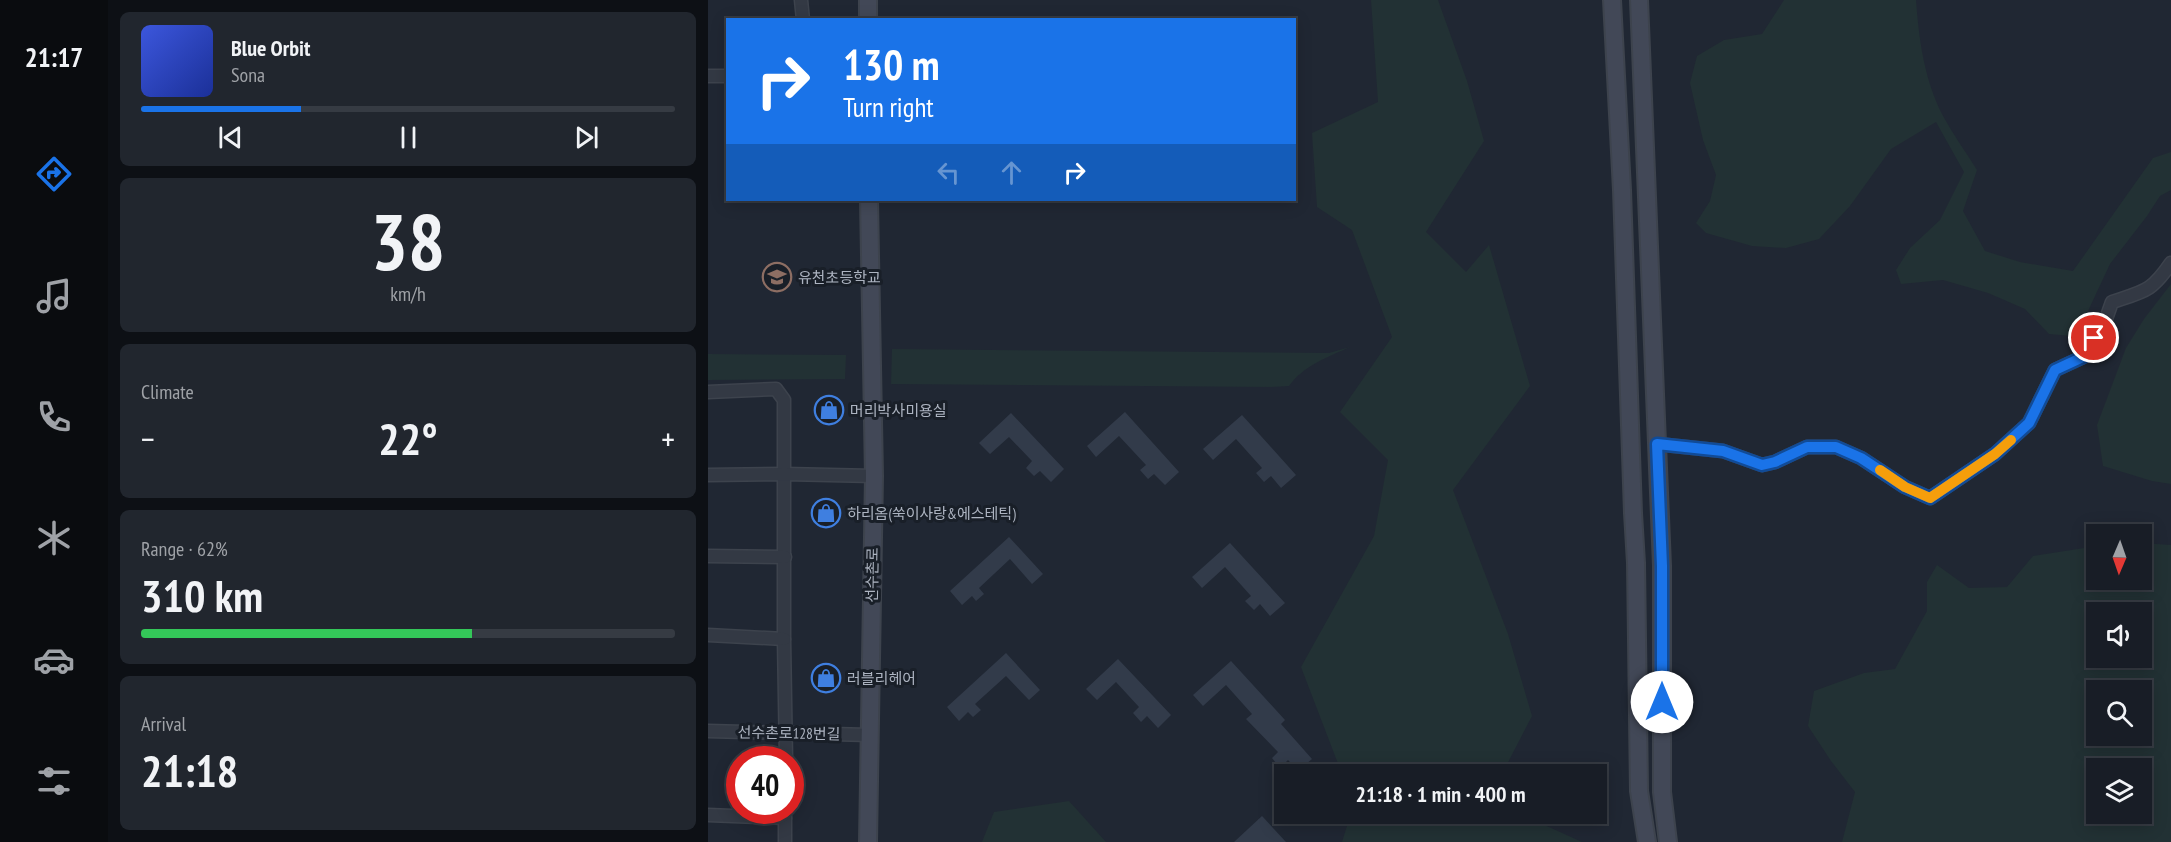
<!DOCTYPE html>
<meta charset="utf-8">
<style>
body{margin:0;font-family:"PT Sans Narrow","Noto Sans KR",sans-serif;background:#21262e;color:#f1f3f6;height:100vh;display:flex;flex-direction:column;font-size:22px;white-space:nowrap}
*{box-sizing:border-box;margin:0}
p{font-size:20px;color:#9fa2a7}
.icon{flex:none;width:33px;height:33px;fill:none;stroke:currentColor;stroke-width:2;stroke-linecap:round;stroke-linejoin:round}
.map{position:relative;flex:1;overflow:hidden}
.details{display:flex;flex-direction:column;gap:12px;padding:12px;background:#0d1015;width:600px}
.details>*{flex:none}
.top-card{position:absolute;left:18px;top:18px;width:570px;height:183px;border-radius:0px;box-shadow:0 3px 15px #0003,0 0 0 2px #363b43;background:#1a73e8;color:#fff;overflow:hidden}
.needle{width:39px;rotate:182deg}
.tools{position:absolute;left:1378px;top:524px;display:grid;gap:12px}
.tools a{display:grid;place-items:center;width:66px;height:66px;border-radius:0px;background:#181d26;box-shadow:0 3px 15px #0003,0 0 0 2px #363b43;font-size:30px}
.speed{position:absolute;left:18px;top:746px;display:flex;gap:12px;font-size:30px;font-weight:700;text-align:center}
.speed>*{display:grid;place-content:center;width:78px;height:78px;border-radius:50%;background:#181d26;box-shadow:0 3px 15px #0003,0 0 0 2px #363b43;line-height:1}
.speed .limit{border:9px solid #d22;background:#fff;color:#111}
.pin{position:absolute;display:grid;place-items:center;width:51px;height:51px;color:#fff;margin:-26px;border:3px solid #fff;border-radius:50%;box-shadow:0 2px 6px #0007}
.me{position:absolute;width:66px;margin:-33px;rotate:0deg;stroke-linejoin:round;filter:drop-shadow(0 0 4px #0008)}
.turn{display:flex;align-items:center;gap:21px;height:126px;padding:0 18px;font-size:27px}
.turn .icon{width:78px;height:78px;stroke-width:2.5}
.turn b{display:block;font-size:42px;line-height:51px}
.lanes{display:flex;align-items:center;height:57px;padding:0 18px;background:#0003;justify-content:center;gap:30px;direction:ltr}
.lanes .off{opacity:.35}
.big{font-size:45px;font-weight:800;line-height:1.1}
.details .card{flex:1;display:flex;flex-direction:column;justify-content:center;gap:9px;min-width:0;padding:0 21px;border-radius:9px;background:#21262e}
.details .dial{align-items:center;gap:0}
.dial b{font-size:78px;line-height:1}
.song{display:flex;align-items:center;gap:18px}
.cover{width:72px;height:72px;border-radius:9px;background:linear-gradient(135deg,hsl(230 70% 55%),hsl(230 70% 35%))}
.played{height:6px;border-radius:3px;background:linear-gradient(90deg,#1a73e8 30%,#363b43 30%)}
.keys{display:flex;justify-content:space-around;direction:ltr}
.heat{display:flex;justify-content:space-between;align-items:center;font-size:33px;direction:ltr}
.charge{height:9px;border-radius:4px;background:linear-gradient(90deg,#34c759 62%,#363b43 0)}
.trip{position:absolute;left:566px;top:764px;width:333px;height:60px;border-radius:0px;background:#181d26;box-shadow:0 3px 15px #0003,0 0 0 2px #363b43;font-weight:800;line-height:60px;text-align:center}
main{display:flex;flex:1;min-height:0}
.tab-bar{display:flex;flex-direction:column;width:108px;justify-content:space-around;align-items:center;background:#0a0c0f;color:#9fa2a7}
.tab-bar .icon{width:42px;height:42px}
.tab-bar .active{color:#1a73e8}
.tab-bar b{font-size:27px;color:#f1f3f6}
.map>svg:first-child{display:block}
</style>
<main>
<nav class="tab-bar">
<b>21:17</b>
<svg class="icon active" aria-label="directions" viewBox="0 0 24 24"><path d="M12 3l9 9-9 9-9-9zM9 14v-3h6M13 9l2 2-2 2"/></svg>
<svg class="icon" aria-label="music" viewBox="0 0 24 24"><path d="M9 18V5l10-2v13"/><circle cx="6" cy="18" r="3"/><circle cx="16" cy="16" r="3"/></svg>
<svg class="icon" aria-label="phone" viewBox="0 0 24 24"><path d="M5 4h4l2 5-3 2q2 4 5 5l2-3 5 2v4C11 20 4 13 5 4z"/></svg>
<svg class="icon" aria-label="climate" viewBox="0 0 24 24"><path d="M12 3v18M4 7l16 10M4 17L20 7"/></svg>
<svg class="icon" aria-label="car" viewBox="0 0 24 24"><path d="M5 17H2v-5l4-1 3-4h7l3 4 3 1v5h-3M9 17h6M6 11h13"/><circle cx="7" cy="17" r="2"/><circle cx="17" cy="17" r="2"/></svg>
<svg class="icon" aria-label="filters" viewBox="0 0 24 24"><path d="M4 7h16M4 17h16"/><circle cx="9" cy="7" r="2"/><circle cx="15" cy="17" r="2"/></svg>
</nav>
<section class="details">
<div class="card">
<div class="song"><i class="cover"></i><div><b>Blue Orbit</b><p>Sona</p></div></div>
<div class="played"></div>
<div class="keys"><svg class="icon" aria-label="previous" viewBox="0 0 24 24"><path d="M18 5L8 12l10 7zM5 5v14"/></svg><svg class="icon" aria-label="pause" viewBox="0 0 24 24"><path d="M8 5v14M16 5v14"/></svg><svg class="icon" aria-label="next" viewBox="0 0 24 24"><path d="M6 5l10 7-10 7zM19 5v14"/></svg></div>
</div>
<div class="card dial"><b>38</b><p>km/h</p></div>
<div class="card"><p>Climate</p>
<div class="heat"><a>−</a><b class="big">22°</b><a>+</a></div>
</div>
<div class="card"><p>Range · 62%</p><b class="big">310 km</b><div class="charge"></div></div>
<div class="card"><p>Arrival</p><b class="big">21:18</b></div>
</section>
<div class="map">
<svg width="1463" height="842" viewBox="0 0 1463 842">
<rect width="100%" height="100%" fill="#202733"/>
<g fill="#223134" fill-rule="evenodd">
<polygon points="663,0 730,0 759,81 776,141 718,232 758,272 781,245 822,386 745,490 800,634 824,716 794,774 634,774 593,667 666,536 680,460 632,412 684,337 644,230 609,207 604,133 670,102"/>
<path d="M1076 0H1208C1211 39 1216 78 1234 114 1244 133 1258 152 1269 170L1255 211 1277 251 1312 262 1365 271 1445 158 1463 152V190L1452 196 1439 216 1402 264 1373 326 1363 336 1341 334 1317 309 1280 293 1235 280 1193 284 1188 270 1202 248 1232 220 1256 172 1228 122 1183 149 1142 206 1111 239 1078 248 1044 246 998 233 988 223 1002 201 1008 175 995 140 982 83 989 56 1016 40 1054 34Z"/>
<polygon points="1463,284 1463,484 1444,481 1395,466 1389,425 1418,348 1436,319"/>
<path d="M642 347C620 357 595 366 581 386L563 387 183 384 184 349 621 353Z"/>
<polygon points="0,354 138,355 137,379 0,380"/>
<path d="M1434 543 1463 545V842H1134L1147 792 1123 761 1100 726 1106 691 1156 673 1187 669 1219 611V582L1229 565 1261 588 1299 587 1325 556 1389 546V579H1434ZM1389 612H1434V657H1389ZM1389 690H1434V735H1389ZM1389 768H1434V813H1389Z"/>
<polygon points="361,801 398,842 274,842 286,812"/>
<polygon points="643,813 810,813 874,842 634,842"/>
</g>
<g fill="#323b4a">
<polygon points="417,412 471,472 457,485 446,474 440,479 432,470 438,465 411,436 388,457 379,446"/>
<polygon points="303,413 356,469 343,482 332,471 326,476 318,468 324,461 301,437 282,454 271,443"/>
<polygon points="534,415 588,475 573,488 563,476 556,482 548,473 554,468 528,439 505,460 495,449"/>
<polygon points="301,537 335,574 324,584 302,559 271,588 276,594 268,601 264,596 254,605 242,591"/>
<polygon points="522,543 577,603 562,616 552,604 546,610 537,601 543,596 517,567 494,588 484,577"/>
<polygon points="298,653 332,690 321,700 298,676 267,704 273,710 265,717 260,712 251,721 239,707"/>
<polygon points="410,659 463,715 450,728 439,716 433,722 425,713 431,707 408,682 389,700 378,689"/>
<polygon points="523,661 577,720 573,724 604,759 590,771 580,760 572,768 564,758 570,752 538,719 544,714 518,685 495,706 485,695"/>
<polygon points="554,816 578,842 526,842"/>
</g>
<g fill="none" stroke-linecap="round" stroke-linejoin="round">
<g stroke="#3d434d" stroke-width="15">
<g id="street">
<polyline points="93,0 95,20"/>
<polyline points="0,76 20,76"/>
<polyline points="0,392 68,389 76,400 76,639 78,759"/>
<path d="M949 444 1015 451 1054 465 1067 462 1099 447H1128L1153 458 1197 487 1222 498 1287 454 1321 423 1347 370 1375 357 1398 319 1404 302C1437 291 1443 292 1463 263"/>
<polyline points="0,475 77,474 166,476"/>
<polyline points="0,556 77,557"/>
<polyline points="0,635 76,639"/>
<polyline points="0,731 162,735"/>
<polyline points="0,815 77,818"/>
<polyline points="77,842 77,810"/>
</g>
</g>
<g stroke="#3d434d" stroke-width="20">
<g id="secondary">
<polyline points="160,0 160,20"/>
<polyline points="904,0 914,190 925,513 928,563 931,791 939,842"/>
<polyline points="931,0 954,566 954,792 960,842"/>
<polyline points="160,842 166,476 161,200"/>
</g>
</g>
<use href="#street" stroke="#333944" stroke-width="12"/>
<use href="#secondary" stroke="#424857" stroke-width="16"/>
</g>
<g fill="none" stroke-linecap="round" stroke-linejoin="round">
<g stroke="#114b97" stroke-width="15">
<polyline id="route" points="954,702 954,566 949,444 1015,451 1054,465 1067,462 1099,447 1128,447 1153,458 1197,487 1222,498 1287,454 1321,423 1347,370 1375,357 1386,338"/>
</g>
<use href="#route" stroke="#1a73e8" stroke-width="10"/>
<polyline stroke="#f59e0b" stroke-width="10" points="1172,470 1197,487 1222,498 1287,454 1303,440"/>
</g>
<defs>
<g id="school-ring" transform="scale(1.5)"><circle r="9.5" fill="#191f28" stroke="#8d6e63" stroke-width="1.5"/><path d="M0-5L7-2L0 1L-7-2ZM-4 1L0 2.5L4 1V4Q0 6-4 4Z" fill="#8d6e63"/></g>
<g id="shop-ring" transform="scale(1.5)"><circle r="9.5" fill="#191f28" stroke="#3f7fe0" stroke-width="1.5"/><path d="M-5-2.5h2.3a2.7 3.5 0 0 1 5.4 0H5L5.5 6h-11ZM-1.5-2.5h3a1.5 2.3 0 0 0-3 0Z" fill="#3f7fe0"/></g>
</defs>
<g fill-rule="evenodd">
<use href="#school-ring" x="69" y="277"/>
<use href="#shop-ring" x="121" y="410"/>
<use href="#shop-ring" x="118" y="513"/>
<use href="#shop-ring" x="118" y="678"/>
</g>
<g text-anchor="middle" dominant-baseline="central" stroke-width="6" stroke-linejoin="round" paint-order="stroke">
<g font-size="15" fill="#adb4c1" stroke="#191f28" text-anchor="start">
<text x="90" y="277">유천초등학교</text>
<text x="142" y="410">머리박사미용실</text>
<text x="139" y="513">하리옴(쑥이사랑&amp;에스테틱)</text>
<text x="139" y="678">러블리헤어</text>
</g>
<g font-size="15" fill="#adb4c1" stroke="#191f28">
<text transform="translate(164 575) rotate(-89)">선수촌로</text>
<text transform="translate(81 733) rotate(1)">선수촌로128번길</text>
</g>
</g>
</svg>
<div class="tools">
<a><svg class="needle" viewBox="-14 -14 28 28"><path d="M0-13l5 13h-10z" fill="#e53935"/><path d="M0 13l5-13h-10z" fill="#9fa2a7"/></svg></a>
<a><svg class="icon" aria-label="sound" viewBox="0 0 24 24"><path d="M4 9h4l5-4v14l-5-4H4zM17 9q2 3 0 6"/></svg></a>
<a><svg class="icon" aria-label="search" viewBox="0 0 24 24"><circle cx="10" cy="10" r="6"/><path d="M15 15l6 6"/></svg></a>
<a><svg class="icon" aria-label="layers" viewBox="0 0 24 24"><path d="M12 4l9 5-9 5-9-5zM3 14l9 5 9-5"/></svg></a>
</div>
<div class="speed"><div class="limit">40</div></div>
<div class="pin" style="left:1386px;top:338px;background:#d93025"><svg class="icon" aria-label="arrive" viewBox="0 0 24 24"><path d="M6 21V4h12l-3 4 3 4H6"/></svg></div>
<svg class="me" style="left:954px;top:702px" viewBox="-20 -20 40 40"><circle r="19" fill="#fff"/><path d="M0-13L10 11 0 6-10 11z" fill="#1a73e8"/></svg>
<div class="trip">21:18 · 1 min · 400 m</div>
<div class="top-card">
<div class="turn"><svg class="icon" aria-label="right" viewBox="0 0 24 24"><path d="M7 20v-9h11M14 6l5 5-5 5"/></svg><div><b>130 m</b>Turn right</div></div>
<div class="lanes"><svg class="icon off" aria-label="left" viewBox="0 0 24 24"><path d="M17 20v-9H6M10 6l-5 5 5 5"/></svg><svg class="icon off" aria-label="ahead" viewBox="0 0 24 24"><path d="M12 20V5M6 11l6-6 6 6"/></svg><svg class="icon" aria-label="right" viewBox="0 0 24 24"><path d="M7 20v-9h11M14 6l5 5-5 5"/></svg></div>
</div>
</div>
</main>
